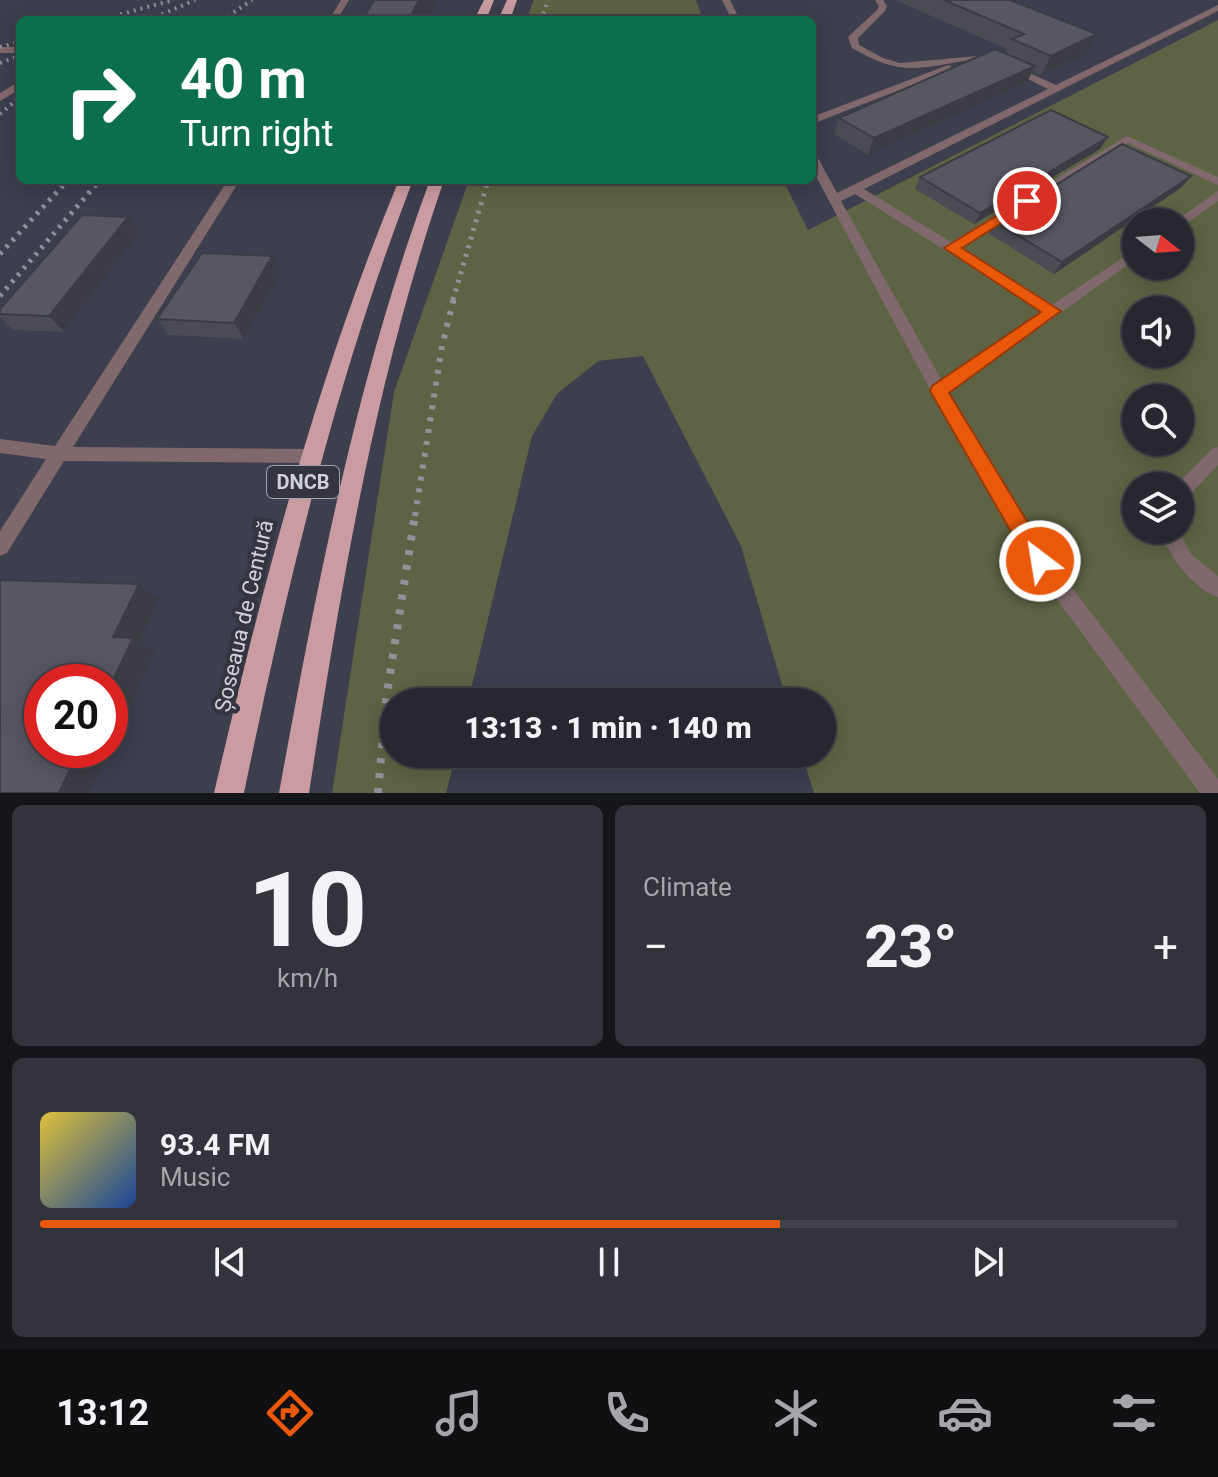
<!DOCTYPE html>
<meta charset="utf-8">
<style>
body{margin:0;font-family:Roboto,sans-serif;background:#33343b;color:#f1f3f6;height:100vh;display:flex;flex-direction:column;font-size:30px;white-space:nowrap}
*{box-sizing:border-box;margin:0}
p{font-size:26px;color:#a4a6aa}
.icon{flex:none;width:44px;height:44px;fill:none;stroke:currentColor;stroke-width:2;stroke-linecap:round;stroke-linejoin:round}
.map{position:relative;height:793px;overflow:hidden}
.side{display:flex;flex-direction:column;gap:12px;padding:12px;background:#15161a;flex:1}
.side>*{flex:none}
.hud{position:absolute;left:16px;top:16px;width:800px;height:168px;border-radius:12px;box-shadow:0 4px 20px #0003,0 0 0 2px #43444b;background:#0b6e4f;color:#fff;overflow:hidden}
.needle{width:52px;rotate:107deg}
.controls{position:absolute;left:1122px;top:208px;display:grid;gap:16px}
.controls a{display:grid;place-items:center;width:72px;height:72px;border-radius:50%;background:#27282f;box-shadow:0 4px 20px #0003,0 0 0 2px #43444b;font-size:40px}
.speed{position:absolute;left:24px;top:664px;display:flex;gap:16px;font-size:40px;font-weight:700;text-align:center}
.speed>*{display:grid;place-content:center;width:104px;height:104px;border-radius:50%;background:#27282f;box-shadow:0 4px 20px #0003,0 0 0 2px #43444b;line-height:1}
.speed .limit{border:12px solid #d22;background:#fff;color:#111}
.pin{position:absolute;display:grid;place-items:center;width:68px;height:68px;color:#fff;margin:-34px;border:4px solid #fff;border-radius:50%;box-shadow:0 2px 8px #0007}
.me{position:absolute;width:88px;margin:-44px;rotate:329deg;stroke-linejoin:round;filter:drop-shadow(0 0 6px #0008)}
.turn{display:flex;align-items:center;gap:28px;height:168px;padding:0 32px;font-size:36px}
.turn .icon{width:104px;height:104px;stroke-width:2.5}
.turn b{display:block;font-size:56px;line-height:68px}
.big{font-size:60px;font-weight:800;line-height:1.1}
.side .widget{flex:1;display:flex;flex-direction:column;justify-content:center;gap:12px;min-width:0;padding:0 28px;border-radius:12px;background:#33343b}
.side .dial{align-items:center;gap:0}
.dial b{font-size:104px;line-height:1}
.song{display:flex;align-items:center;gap:24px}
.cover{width:96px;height:96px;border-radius:12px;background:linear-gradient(135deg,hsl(50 70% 55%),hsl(220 70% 35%))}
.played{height:8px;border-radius:4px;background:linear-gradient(90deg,#ea580c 65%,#43444b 65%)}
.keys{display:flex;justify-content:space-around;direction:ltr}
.heat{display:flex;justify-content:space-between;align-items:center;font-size:44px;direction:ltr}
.side .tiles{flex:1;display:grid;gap:12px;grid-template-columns:1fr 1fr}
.widget:last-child{grid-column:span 2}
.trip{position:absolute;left:380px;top:688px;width:456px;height:80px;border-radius:40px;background:#27282f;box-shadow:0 4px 20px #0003,0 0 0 2px #43444b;font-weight:800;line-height:80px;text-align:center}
.dock{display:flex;height:128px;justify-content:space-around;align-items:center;background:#101013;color:#a4a6aa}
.dock .icon{width:56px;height:56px}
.dock .selected{color:#ea580c}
.dock b{font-size:36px;color:#f1f3f6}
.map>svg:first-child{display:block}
</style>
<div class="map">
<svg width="1218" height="793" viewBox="0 0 1218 793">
<rect width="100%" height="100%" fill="#34353f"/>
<path fill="#3d3e4e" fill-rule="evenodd" d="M0 0H1218V20L808 230 1157 793H0ZM20 20H812V180H20ZM42 682H110V750H42ZM394 702H822V754H394Z"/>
<g fill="#5e6345" fill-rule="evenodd">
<polygon points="534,0 696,0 703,20 526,20"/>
<path d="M1218 20V793H814L802 754H822V702H787L741 546 643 356 598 361 557 394 532 436 468 702H394V754H456L446 793H332L394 392 469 180H783L808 230ZM1136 222H1180V266H1136ZM1136 310H1180V354H1136ZM1136 398H1180V442H1136ZM1136 486H1180V530H1136Z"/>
</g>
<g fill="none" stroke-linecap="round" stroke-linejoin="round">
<g fill="#80696c" fill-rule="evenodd">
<polygon points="341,0 349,0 337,20 329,20"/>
<polygon points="722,0 730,0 740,20 732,20"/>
<path d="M875 0H883L887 6 885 11 858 38 859 45 883 58 900 63 989 55 1056 85 1218 5V11L864 189 951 242 1127 136 1218 177V185L1128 143 961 248 1053 304 1136 249V259L948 393 1047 555 1218 779V793H1200L1033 567 933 395 812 169V155L818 158 837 193 1048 89C1028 80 1005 64 985 61 971 58 955 63 941 65 903 72 885 67 852 48L848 37 877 10 879 6ZM855 194 1043 311 942 381 841 201Z"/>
<rect x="0" y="47" width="20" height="6"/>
<polygon points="948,65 951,66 951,70 812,124 812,117"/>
<polygon points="20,81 20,89 0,101 0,93"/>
<polygon points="228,180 240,180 73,447 309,449 315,451 318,456 315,461 309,463 64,461 7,553 0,556 0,531 46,459 0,453 0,439 55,446"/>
<polygon points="1218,191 1218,201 1184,225 1180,226 1180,222 1174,222"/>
<polygon points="1218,447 1218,465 1186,499 1180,501 1180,486 1175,486 1212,449"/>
<path d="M1159 530H1178L1191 554 1218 576V597C1189 586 1171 557 1159 530Z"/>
</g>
<g fill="#ca9ba0" fill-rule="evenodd">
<polygon points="484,0 494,0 486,20 474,20"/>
<polygon points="507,0 517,0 510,20 498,20"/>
<path d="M399 180H413C336 379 287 584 244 793H214C263 584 316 379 399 180Z"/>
<path d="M430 180H444C375 380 341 585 309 793H279C317 585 356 379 430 180Z"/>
</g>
<g stroke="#919299" stroke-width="4" stroke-dasharray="2 5" stroke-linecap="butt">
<polyline points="100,20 173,0"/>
<polyline points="149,20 195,0"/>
<polyline points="222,20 252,0"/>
<polyline points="541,20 548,0"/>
<polyline points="0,47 20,42"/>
<polyline points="0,63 20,56"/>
<polyline points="0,114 20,97"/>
</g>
<g stroke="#919299" stroke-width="5" stroke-dasharray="3 6" stroke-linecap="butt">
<polyline points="0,254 68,180"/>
<polyline points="0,296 100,180"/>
<polyline points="453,300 488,180"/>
</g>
<polyline stroke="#919299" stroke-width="6" stroke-dasharray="4 8" stroke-linecap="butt" points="415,516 442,346 454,298"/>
<polyline stroke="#919299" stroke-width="8" stroke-dasharray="5 10" stroke-linecap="butt" points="378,793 386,700 415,514"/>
</g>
<g fill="#4a4b53">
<polygon points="898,0 1010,0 1087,53 1041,75 1032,71 1027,82 868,155 834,134 839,118 1005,54 1007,49 897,1"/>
<polygon points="1100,149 974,224 915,189 920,177"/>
<polygon points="1191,176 1182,187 1054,274 989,234 996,222"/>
<polygon points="128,217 139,233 64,332 13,330 0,317 0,309"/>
<polygon points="281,272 244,339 169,335 157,319"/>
</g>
<g fill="#3c3d44">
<polygon points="419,0 438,0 429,20 409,20"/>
<polygon points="1097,34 1087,53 1041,75 1051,56"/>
<polygon points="1035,66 1027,82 868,155 874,138"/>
<polygon points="1108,137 1100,149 974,224 980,213"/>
<polygon points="1191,176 1182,187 1054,274 1062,262"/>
<polygon points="128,217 139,233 64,332 49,316"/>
<polygon points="272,256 281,272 244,339 234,323"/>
<polygon points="139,584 159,599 139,642 155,651 110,749 110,686 113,637"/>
<polygon points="79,750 110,750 90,793 59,793"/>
</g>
<g fill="#565761" stroke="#3c3d44" stroke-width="2">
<polygon points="374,0 419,0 409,20 362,20"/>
<polygon points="944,0 1010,0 1097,34 1051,56 1012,39 1024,34"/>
<polygon points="995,49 1035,66 874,138 839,118"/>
<polygon points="1051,110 1108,137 980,213 920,177"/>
<polygon points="1122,144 1191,176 1062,262 996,222"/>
<polygon points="82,215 128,217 49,316 0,314 0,309"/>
<polygon points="202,253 272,256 234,323 157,319"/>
<polygon points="0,580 139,584 113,637 133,638 110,686 110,682 42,682 42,750 79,750 59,793 0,793"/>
</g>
<polygon fill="#ea580c" stroke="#983908" stroke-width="2" points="1027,197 1032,198 1032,204 962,248 1061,311 949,393 1047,554 1051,561 1047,568 1040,571 1032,568 930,391 932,386 1041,312 944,248"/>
<g text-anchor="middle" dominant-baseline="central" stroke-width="8" stroke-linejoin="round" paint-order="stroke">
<rect fill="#34353f" stroke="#a2a3aa" stroke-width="2" x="267" y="466" width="72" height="32" rx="6"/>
<g font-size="20" font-weight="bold" fill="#d1d2d8">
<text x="303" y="482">DNCB</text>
</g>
<g font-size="22" fill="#d1d2d8" stroke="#34353f">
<text transform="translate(244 616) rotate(-77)">Șoseaua de Centură</text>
</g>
</g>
</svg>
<div class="controls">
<a><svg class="needle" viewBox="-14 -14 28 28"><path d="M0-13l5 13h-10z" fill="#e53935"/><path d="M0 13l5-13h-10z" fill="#a4a6aa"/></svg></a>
<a><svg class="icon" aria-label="sound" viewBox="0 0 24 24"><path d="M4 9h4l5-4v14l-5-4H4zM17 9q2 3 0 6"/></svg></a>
<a><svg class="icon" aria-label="search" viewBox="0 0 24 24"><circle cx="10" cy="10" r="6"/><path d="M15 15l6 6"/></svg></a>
<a><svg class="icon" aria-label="layers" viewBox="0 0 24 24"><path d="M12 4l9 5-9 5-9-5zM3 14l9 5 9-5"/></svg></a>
</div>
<div class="speed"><div class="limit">20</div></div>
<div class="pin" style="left:1027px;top:201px;background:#d93025"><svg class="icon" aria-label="arrive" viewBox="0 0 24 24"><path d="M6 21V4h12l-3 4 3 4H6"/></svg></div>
<svg class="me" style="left:1040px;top:561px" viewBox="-20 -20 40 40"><circle r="17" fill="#ea580c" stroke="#fff" stroke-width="3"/><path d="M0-11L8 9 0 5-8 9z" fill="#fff"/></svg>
<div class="trip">13:13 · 1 min · 140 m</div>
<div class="hud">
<div class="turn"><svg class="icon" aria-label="right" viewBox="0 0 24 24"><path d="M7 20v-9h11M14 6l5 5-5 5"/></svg><div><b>40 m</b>Turn right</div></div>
</div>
</div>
<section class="side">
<div class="tiles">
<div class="widget dial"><b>10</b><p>km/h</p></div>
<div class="widget"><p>Climate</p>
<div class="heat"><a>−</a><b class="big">23°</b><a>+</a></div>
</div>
<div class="widget">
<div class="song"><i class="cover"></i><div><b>93.4 FM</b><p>Music</p></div></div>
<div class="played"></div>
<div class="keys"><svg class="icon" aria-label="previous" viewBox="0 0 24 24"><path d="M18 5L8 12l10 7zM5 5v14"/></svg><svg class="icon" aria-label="pause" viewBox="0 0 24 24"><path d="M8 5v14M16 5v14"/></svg><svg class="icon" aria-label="next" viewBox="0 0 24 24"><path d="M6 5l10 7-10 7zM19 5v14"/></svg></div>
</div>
</div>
</section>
<nav class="dock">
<b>13:12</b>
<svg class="icon selected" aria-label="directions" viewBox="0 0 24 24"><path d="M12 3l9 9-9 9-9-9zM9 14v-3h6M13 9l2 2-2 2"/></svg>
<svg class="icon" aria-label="music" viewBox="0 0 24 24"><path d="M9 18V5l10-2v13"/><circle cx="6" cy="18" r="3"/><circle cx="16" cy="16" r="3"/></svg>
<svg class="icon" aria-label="phone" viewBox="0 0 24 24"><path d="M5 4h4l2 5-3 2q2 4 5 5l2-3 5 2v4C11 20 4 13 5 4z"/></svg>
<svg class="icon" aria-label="climate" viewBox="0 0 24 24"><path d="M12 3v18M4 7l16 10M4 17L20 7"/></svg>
<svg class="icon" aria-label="car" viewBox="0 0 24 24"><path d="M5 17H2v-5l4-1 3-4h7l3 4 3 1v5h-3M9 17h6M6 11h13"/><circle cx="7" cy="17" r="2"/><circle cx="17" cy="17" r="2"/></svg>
<svg class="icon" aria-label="filters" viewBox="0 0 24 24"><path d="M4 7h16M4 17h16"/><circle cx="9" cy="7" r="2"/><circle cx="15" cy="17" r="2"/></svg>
</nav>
